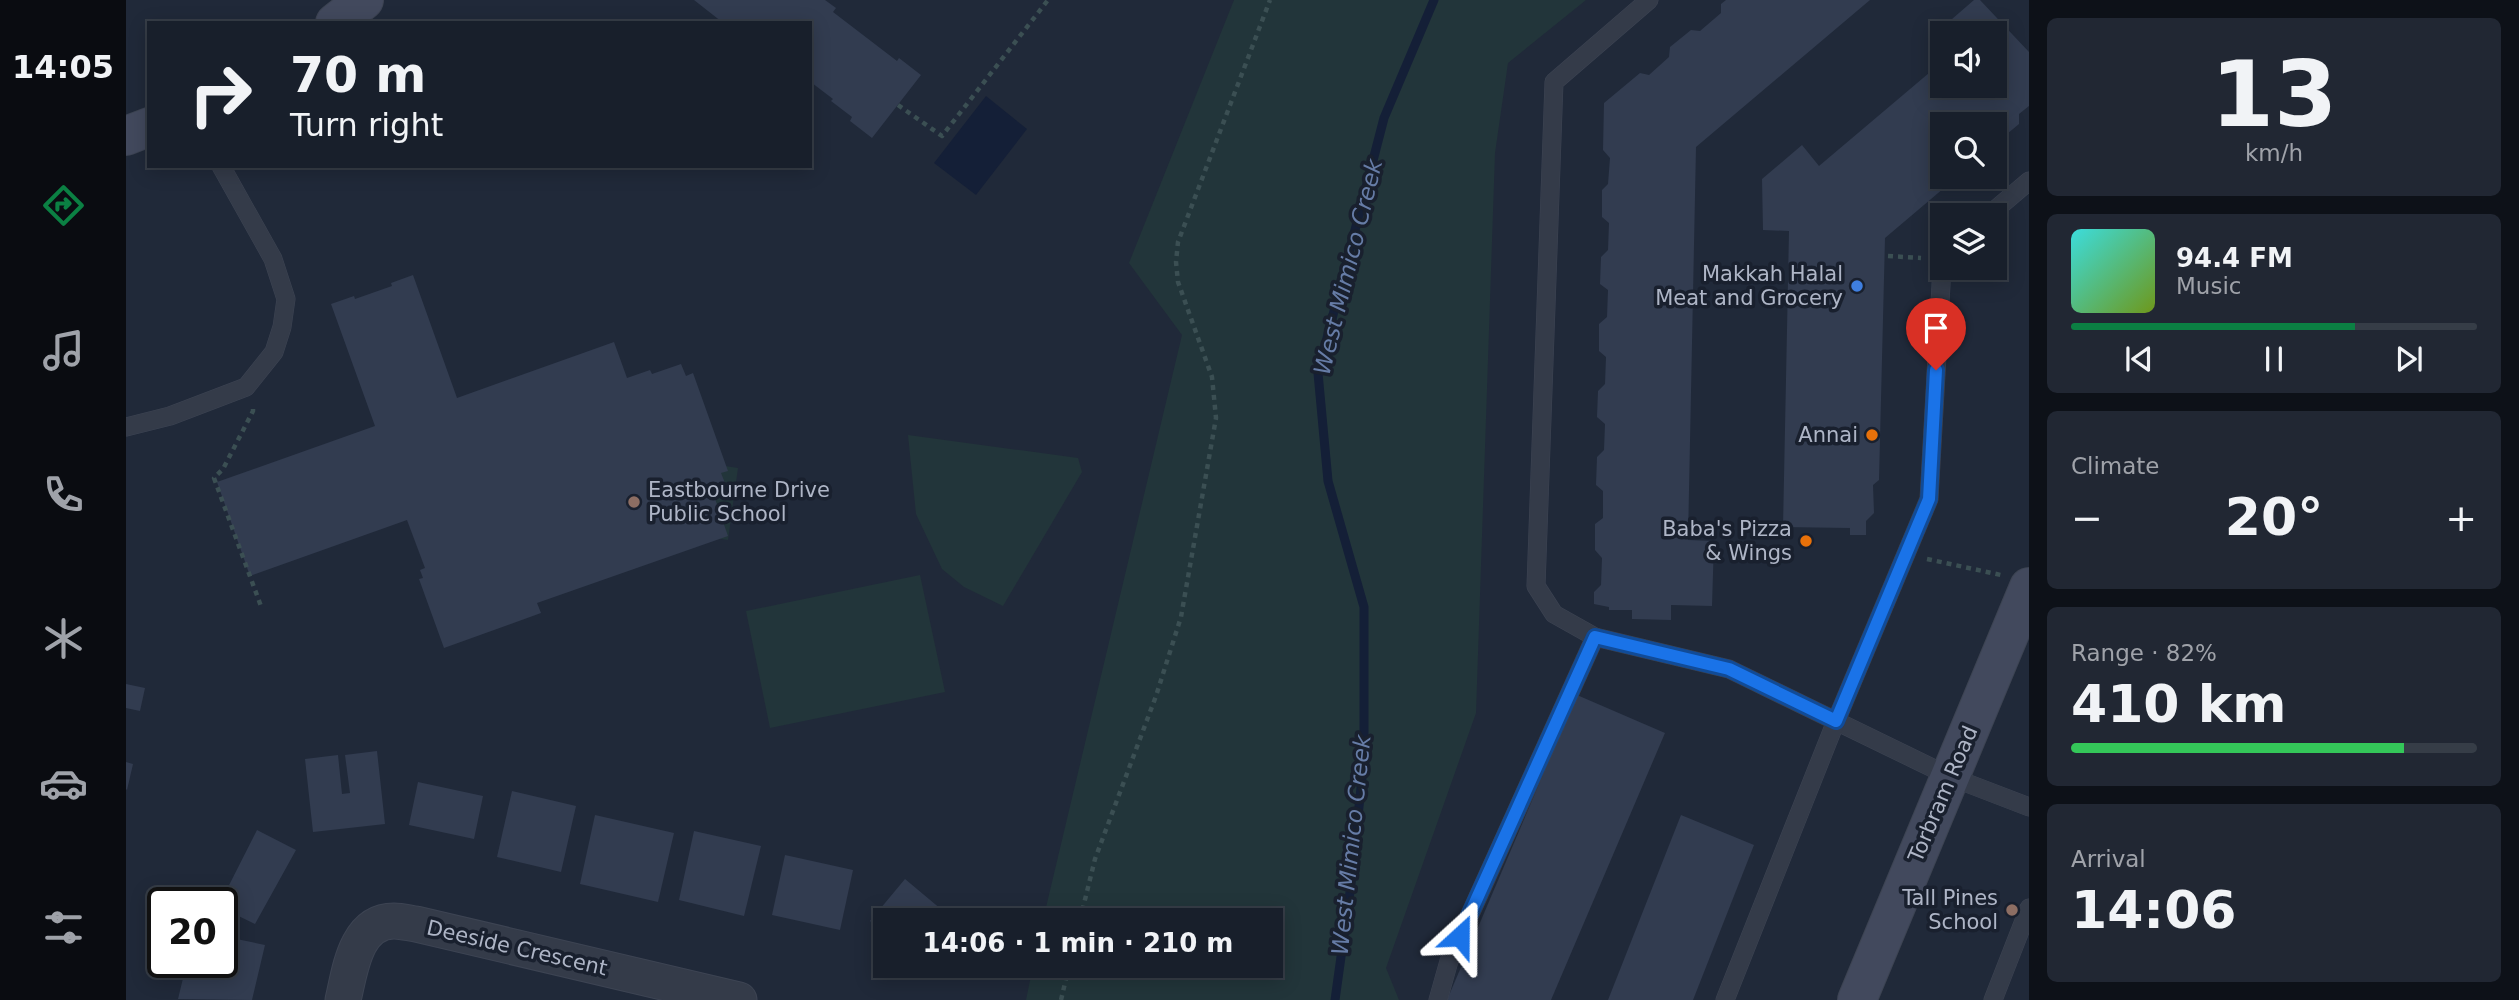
<!DOCTYPE html>
<meta charset="utf-8">
<style>
body{margin:0;font-family:"DejaVu Sans",sans-serif;background:#212733;color:#f1f3f6;height:100vh;display:flex;flex-direction:column;font-size:26px;white-space:nowrap}
*{box-sizing:border-box;margin:0}
p{font-size:23px;color:#9fa2a9}
.icon{flex:none;width:38px;height:38px;fill:none;stroke:currentColor;stroke-width:2;stroke-linecap:round;stroke-linejoin:round}
.map{position:relative;flex:1;overflow:hidden}
.side{display:flex;flex-direction:column;gap:18px;padding:18px;background:#0d1118;width:490px}
.side>*{flex:none}
.hud{position:absolute;left:21px;top:21px;width:665px;height:147px;border-radius:0px;box-shadow:0 4px 18px #0003,0 0 0 2px #363d47;background:#181f2b;color:#f1f3f6;overflow:hidden}
.fabs{position:absolute;left:1804px;top:21px;display:grid;gap:14px}
.fabs a{display:grid;place-items:center;width:77px;height:77px;border-radius:0px;background:#181f2b;box-shadow:0 4px 18px #0003,0 0 0 2px #363d47;font-size:35px}
.speed{position:absolute;left:21px;top:887px;display:flex;gap:14px;font-size:35px;font-weight:700;text-align:center}
.speed>*{display:grid;place-content:center;width:91px;height:91px;border-radius:50%;background:#181f2b;box-shadow:0 4px 18px #0003,0 0 0 2px #363d47;line-height:1}
.speed .limit{border:4px solid #111;border-radius:10px;background:#fff;color:#111}
.pin{position:absolute;display:grid;place-items:center;width:60px;height:60px;color:#fff;margin:-72px -30px;border-radius:50% 50% 50% 0;rotate:-45deg;box-shadow:0 0 7px #0007}
.pin .icon{rotate:45deg}
.me{position:absolute;width:77px;margin:-38px;rotate:24deg;stroke-linejoin:round;filter:drop-shadow(0 0 5px #0008)}
.turn{display:flex;align-items:center;gap:24px;height:147px;padding:0 28px;font-size:32px}
.turn .icon{width:91px;height:91px;stroke-width:2.5}
.turn b{display:block;font-size:49px;line-height:60px}
.big{font-size:52px;font-weight:700;line-height:1.1}
.side .tile{flex:1;display:flex;flex-direction:column;justify-content:center;gap:10px;min-width:0;padding:0 24px;border-radius:10px;background:#212733}
.side .dial{align-items:center;gap:0}
.dial b{font-size:91px;line-height:1}
.song{display:flex;align-items:center;gap:21px}
.cover{width:84px;height:84px;border-radius:10px;background:linear-gradient(135deg,hsl(180 70% 55%),hsl(80 70% 35%))}
.played{height:7px;border-radius:4px;background:linear-gradient(90deg,#0b8043 70%,#363d47 70%)}
.keys{display:flex;justify-content:space-around;direction:ltr}
.heat{display:flex;justify-content:space-between;align-items:center;font-size:38px;direction:ltr}
.charge{height:10px;border-radius:5px;background:linear-gradient(90deg,#34c759 82%,#363d47 0)}
.trip{position:absolute;left:747px;top:908px;width:410px;height:70px;border-radius:0px;background:#181f2b;box-shadow:0 4px 18px #0003,0 0 0 2px #363d47;font-weight:700;line-height:70px;text-align:center}
main{display:flex;flex:1;min-height:0}
.tab-bar{display:flex;flex-direction:column;width:126px;justify-content:space-around;align-items:center;background:#0a0c11;color:#9fa2a9}
.tab-bar .icon{width:49px;height:49px}
.tab-bar .on{color:#0b8043}
.tab-bar b{font-size:32px;color:#f1f3f6}
.map>svg:first-child{display:block}
</style>
<main>
<nav class="tab-bar">
<b>14:05</b>
<svg class="icon on" aria-label="directions" viewBox="0 0 24 24"><path d="M12 3l9 9-9 9-9-9zM9 14v-3h6M13 9l2 2-2 2"/></svg>
<svg class="icon" aria-label="music" viewBox="0 0 24 24"><path d="M9 18V5l10-2v13"/><circle cx="6" cy="18" r="3"/><circle cx="16" cy="16" r="3"/></svg>
<svg class="icon" aria-label="phone" viewBox="0 0 24 24"><path d="M5 4h4l2 5-3 2q2 4 5 5l2-3 5 2v4C11 20 4 13 5 4z"/></svg>
<svg class="icon" aria-label="climate" viewBox="0 0 24 24"><path d="M12 3v18M4 7l16 10M4 17L20 7"/></svg>
<svg class="icon" aria-label="car" viewBox="0 0 24 24"><path d="M5 17H2v-5l4-1 3-4h7l3 4 3 1v5h-3M9 17h6M6 11h13"/><circle cx="7" cy="17" r="2"/><circle cx="17" cy="17" r="2"/></svg>
<svg class="icon" aria-label="filters" viewBox="0 0 24 24"><path d="M4 7h16M4 17h16"/><circle cx="9" cy="7" r="2"/><circle cx="15" cy="17" r="2"/></svg>
</nav>
<div class="map">
<svg width="1903" height="1000" viewBox="0 0 1903 1000">
<rect width="100%" height="100%" fill="#202939"/>
<g fill="#22353a">
<polygon points="1108,0 1460,0 1382,63 1369,153 1350,713 1260,968 1273,1000 900,1000 907,966 1144,966 1144,920 917,920 1056,335 1003,263"/>
<polygon points="782,435 952,458 956,472 877,606 838,587 816,569 790,514"/>
<polygon points="549,458 612,468 602,540 538,530"/>
<polygon points="794,575 819,692 644,728 620,611"/>
</g>
<polygon fill="#141f37" points="860,96 901,129 850,195 808,163"/>
<g fill="none" stroke-linecap="round" stroke-linejoin="round">
<polyline stroke="#141f37" stroke-width="9" points="1209,1000 1224,892 1238,759 1238,607 1202,481 1192,373 1258,118 1308,0"/>
</g>
<g fill="#323c50">
<polygon points="568,0 699,0 710,8 707,12 771,61 773,58 795,75 746,138 724,121 726,117 705,101 707,99 686,83 684,85 684,23 601,23 598,20 596,22"/>
<polygon points="1600,0 1744,0 1570,147 1562,540 1588,541 1586,606 1545,605 1545,620 1506,619 1506,610 1483,610 1483,607 1468,604 1468,592 1475,585 1476,558 1469,550 1469,524 1477,518 1477,491 1470,485 1471,457 1478,450 1479,424 1471,417 1472,391 1479,384 1480,357 1473,351 1473,324 1481,317 1482,290 1474,284 1475,257 1482,250 1483,223 1476,217 1476,190 1482,184 1484,158 1477,150 1478,103 1514,73 1523,75 1543,57 1544,47 1565,30 1574,31 1595,13 1595,4"/>
<polygon points="1848,0 1854,0 1903,52 1903,106 1893,114 1893,124 1869,144 1869,124 1816,124 1816,177 1831,177 1759,238 1753,480 1747,485 1748,513 1740,521 1740,535 1724,535 1724,528 1657,527 1663,231 1637,230 1636,179 1676,145 1693,166 1816,62 1816,86 1869,86 1869,33 1838,33 1826,19"/>
<polygon points="287,275 331,398 488,342 501,378 524,370 526,374 555,364 560,376 567,373 602,471 595,473 601,488 587,493 602,536 411,603 415,613 318,648 293,579 297,578 294,570 299,568 281,520 124,576 91,482 249,426 205,304 228,296 229,299 266,286 265,283"/>
<polygon points="0,684 19,688 14,711 0,708"/>
<polygon points="1451,695 1539,733 1425,1000 1321,1000"/>
<polygon points="251,751 259,824 187,832 179,759 212,755 216,794 224,793 219,755"/>
<polygon points="0,762 7,764 1,790 0,789"/>
<polygon points="292,782 357,796 348,839 283,825"/>
<polygon points="386,791 450,806 435,872 371,857"/>
<polygon points="469,815 548,833 532,902 454,884"/>
<polygon points="1555,815 1628,845 1567,1000 1482,1000"/>
<polygon points="131,830 170,850 129,924 96,908 96,903 94,903"/>
<polygon points="568,831 635,846 618,916 553,900"/>
<polygon points="659,855 727,870 714,930 646,915"/>
<polygon points="779,879 828,920 760,920 760,934 744,921"/>
<polygon points="96,936 139,945 126,1000 52,999 60,966 95,975 97,969 75,964 96,962"/>
</g>
<g fill="none" stroke-linecap="round" stroke-linejoin="round">
<g stroke="#3d4453" stroke-width="19">
<g id="lane">
<polyline points="1523,0 1428,82 1410,586 1428,614 1469,637 1603,669 1825,777 1903,807"/>
<polyline points="1863,215 1903,181"/>
<polyline points="0,427 44,416 120,387 148,352 156,327 160,299 147,259 95,166"/>
<polyline points="1312,1000 1323,961 1469,637"/>
<polyline points="1599,1000 1710,721 1803,499 1816,267"/>
<polyline points="1867,1000 1903,908"/>
</g>
</g>
<g stroke="#3d4453" stroke-width="37">
<path id="street" d="M217 1000C224 971 229 921 268 921 275 921 283 923 290 924L613 1000"/>
</g>
<g stroke="#3d4453" stroke-width="40">
<g id="secondary">
<polyline points="209,23 238,0"/>
<polyline points="0,136 23,127"/>
<polyline points="1731,1000 1903,587"/>
</g>
</g>
<g stroke="#3b4f53" stroke-width="4.5" stroke-dasharray="5 5" stroke-linecap="butt">
<polyline points="772,105 816,136 922,0"/>
<polyline points="1762,256 1795,258"/>
<polyline points="127,409 127,411 97,469 88,478 136,609"/>
<polyline points="1801,559 1875,575"/>
<polyline points="954,920 969,859 1030,696 1055,617 1090,418 1086,377 1052,282 1050,262 1052,242 1144,0"/>
<polyline points="935,1000 943,966"/>
</g>
<use href="#lane" stroke="#343b49" stroke-width="18"/>
<use href="#street" stroke="#343b49" stroke-width="35"/>
<use href="#secondary" stroke="#42495d" stroke-width="38"/>
</g>
<g fill="none" stroke-linecap="round" stroke-linejoin="round">
<g stroke="#114b97" stroke-width="18">
<polyline id="route" points="1334,936 1469,637 1603,669 1710,721 1803,499 1810,370"/>
</g>
<use href="#route" stroke="#1a73e8" stroke-width="12"/>
</g>
<circle fill="#3f7fe0" stroke="#19202e" stroke-width="2.5" cx="1731" cy="286" r="7"/>
<g fill="#e8710a" stroke="#19202e" stroke-width="2.5">
<circle cx="1746" cy="435" r="7"/>
<circle cx="1680" cy="541" r="7"/>
</g>
<g fill="#8d6e63" stroke="#19202e" stroke-width="2.5">
<circle cx="508" cy="502" r="7"/>
<circle cx="1886" cy="910" r="7"/>
</g>
<g text-anchor="middle" dominant-baseline="central" stroke-width="7" stroke-linejoin="round" paint-order="stroke">
<g font-size="21" fill="#aeb5c6" stroke="#19202e" text-anchor="end">
<text x="1717" y="274">Makkah Halal<tspan x="1717" dy="24">Meat and Grocery</tspan></text>
<text x="1732" y="435">Annai</text>
<text x="522" y="490" text-anchor="start">Eastbourne Drive<tspan x="522" dy="24">Public School</tspan></text>
<text x="1666" y="529">Baba's Pizza<tspan x="1666" dy="24">&amp; Wings</tspan></text>
<text x="1872" y="898">Tall Pines<tspan x="1872" dy="24">School</tspan></text>
</g>
<g font-size="21" fill="#aeb5c6" stroke="#19202e">
<text transform="translate(1817 794) rotate(-67)">Torbram Road</text>
<text transform="translate(391 948) rotate(13)">Deeside Crescent</text>
</g>
<g font-size="23" font-style="italic" fill="#667ca6" stroke="#19202e">
<text transform="translate(1222 267) rotate(-76)">West Mimico Creek</text>
<text transform="translate(1225 845) rotate(-84)">West Mimico Creek</text>
</g>
</g>
</svg>
<div class="fabs">
<a><svg class="icon" aria-label="sound" viewBox="0 0 24 24"><path d="M4 9h4l5-4v14l-5-4H4zM17 9q2 3 0 6"/></svg></a>
<a><svg class="icon" aria-label="search" viewBox="0 0 24 24"><circle cx="10" cy="10" r="6"/><path d="M15 15l6 6"/></svg></a>
<a><svg class="icon" aria-label="layers" viewBox="0 0 24 24"><path d="M12 4l9 5-9 5-9-5zM3 14l9 5 9-5"/></svg></a>
</div>
<div class="speed"><div class="limit">20</div></div>
<div class="pin" style="left:1810px;top:370px;background:#d93025"><svg class="icon" aria-label="arrive" viewBox="0 0 24 24"><path d="M6 21V4h12l-3 4 3 4H6"/></svg></div>
<svg class="me" style="left:1334px;top:936px" viewBox="-20 -20 40 40"><path d="M0-17L14 15 0 8-14 15z" fill="#1a73e8" stroke="#fff" stroke-width="4"/></svg>
<div class="trip">14:06 · 1 min · 210 m</div>
<div class="hud">
<div class="turn"><svg class="icon" aria-label="right" viewBox="0 0 24 24"><path d="M7 20v-9h11M14 6l5 5-5 5"/></svg><div><b>70 m</b>Turn right</div></div>
</div>
</div>
<section class="side">
<div class="tile dial"><b>13</b><p>km/h</p></div>
<div class="tile">
<div class="song"><i class="cover"></i><div><b>94.4 FM</b><p>Music</p></div></div>
<div class="played"></div>
<div class="keys"><svg class="icon" aria-label="previous" viewBox="0 0 24 24"><path d="M18 5L8 12l10 7zM5 5v14"/></svg><svg class="icon" aria-label="pause" viewBox="0 0 24 24"><path d="M8 5v14M16 5v14"/></svg><svg class="icon" aria-label="next" viewBox="0 0 24 24"><path d="M6 5l10 7-10 7zM19 5v14"/></svg></div>
</div>
<div class="tile"><p>Climate</p>
<div class="heat"><a>−</a><b class="big">20°</b><a>+</a></div>
</div>
<div class="tile"><p>Range · 82%</p><b class="big">410 km</b><div class="charge"></div></div>
<div class="tile"><p>Arrival</p><b class="big">14:06</b></div>
</section>
</main>
